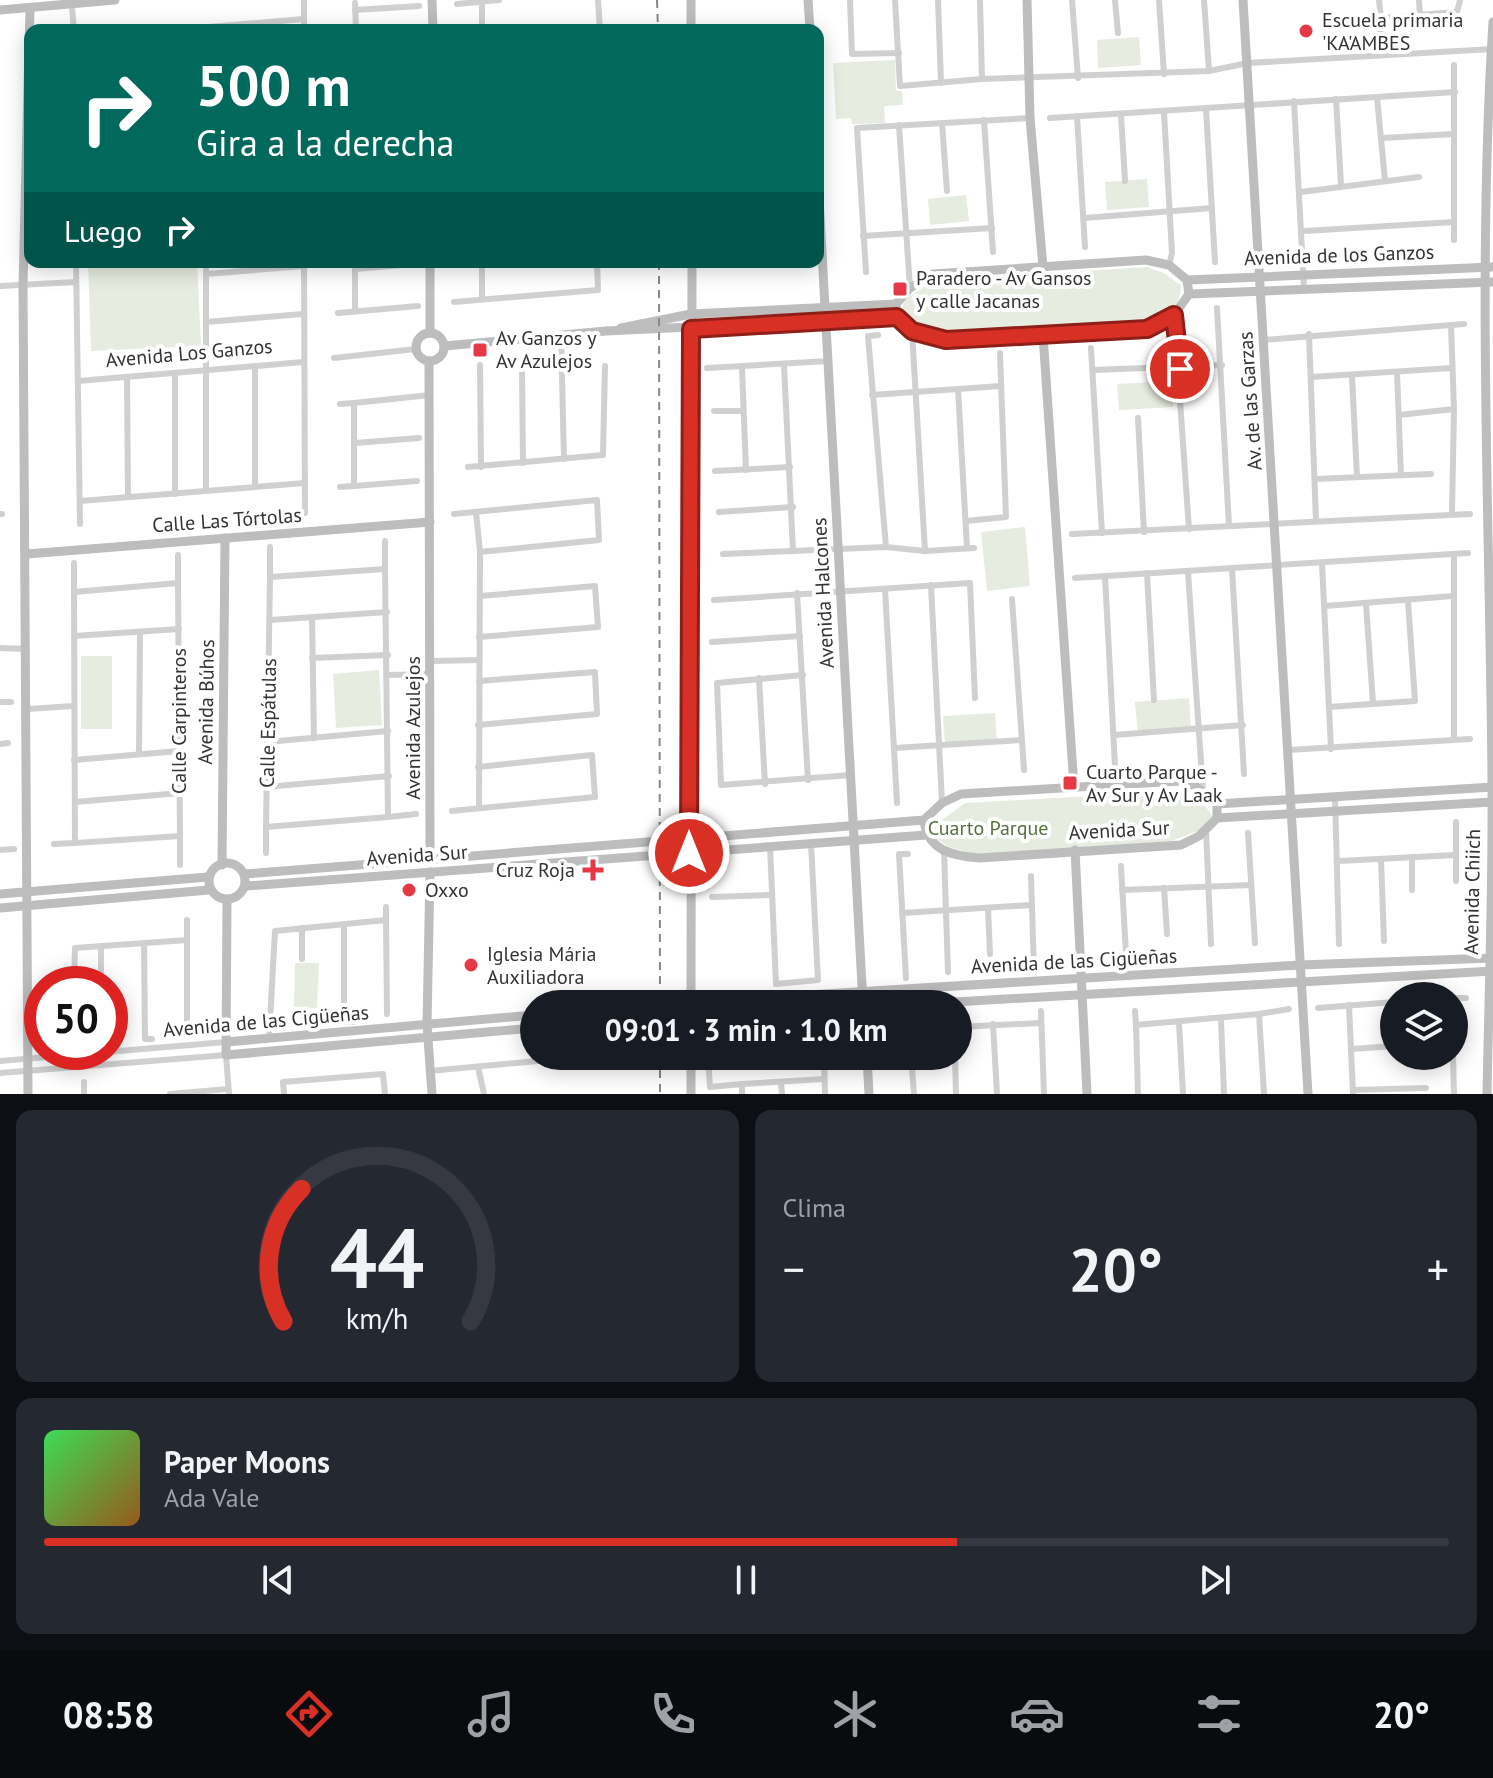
<!DOCTYPE html>
<html lang="es">
<meta charset="utf-8">
<style>
body{margin:0;font-family:"PT Sans",sans-serif;background:#242831;color:#f1f3f6;height:100vh;display:flex;flex-direction:column;font-size:30px;white-space:nowrap}
*{box-sizing:border-box;margin:0}
p{font-size:26px;color:#9ea1a6}
.icon{flex:none;width:44px;height:44px;fill:none;stroke:currentColor;stroke-width:2;stroke-linecap:round;stroke-linejoin:round}
.map{position:relative;height:1094px;overflow:hidden}
.details{display:flex;flex-direction:column;gap:16px;padding:16px;background:#0d0f14;flex:1}
.details>*{flex:none}
.hud{position:absolute;left:24px;top:24px;width:800px;height:244px;border-radius:16px;box-shadow:0 4px 20px #0003;background:#00695c;color:#fff;overflow:hidden}
.fabs{position:absolute;left:1380px;top:982px;display:grid;gap:16px}
.fabs a{display:grid;place-items:center;width:88px;height:88px;border-radius:50%;background:#171b24;box-shadow:0 4px 20px #0003;font-size:40px}
.speed{position:absolute;left:24px;top:966px;display:flex;gap:16px;font-size:40px;font-weight:700;text-align:center}
.speed>*{display:grid;place-content:center;width:104px;height:104px;border-radius:50%;background:#171b24;box-shadow:0 4px 20px #0003;line-height:1}
.speed .limit{border:12px solid #d22;background:#fff;color:#111}
.pin{position:absolute;display:grid;place-items:center;width:68px;height:68px;color:#fff;margin:-34px;border:4px solid #fff;border-radius:50%;box-shadow:0 2px 8px #0007}
.me{position:absolute;width:88px;margin:-44px;rotate:0deg;stroke-linejoin:round;filter:drop-shadow(0 0 6px #0008)}
.turn{display:flex;align-items:center;gap:28px;height:168px;padding:0 40px;font-size:36px}
.turn .icon{width:104px;height:104px;stroke-width:2.5}
.turn b{display:block;font-size:56px;line-height:68px}
.then{display:flex;align-items:center;height:76px;padding:0 40px;background:#0003;gap:16px;font-size:30px}
.big{font-size:60px;font-weight:600;line-height:1.1}
.details .tile{flex:1;display:flex;flex-direction:column;justify-content:center;gap:12px;min-width:0;padding:0 28px;border-radius:16px;background:#242831}
.details .dial{align-items:center;gap:0}
.dial svg{height:208px;overflow:visible;fill:none;stroke:#363941;stroke-width:7;stroke-linecap:round;text-anchor:middle}
.dial text{fill:#f1f3f6;stroke:none}
.song{display:flex;align-items:center;gap:24px}
.cover{width:96px;height:96px;border-radius:12px;background:linear-gradient(135deg,hsl(130 70% 55%),hsl(30 70% 35%))}
.played{height:8px;border-radius:4px;background:linear-gradient(90deg,#d93025 65%,#363941 65%)}
.keys{display:flex;justify-content:space-around;direction:ltr}
.heat{display:flex;justify-content:space-between;align-items:center;font-size:44px;direction:ltr}
.details .tiles{flex:1;display:grid;gap:16px;grid-template-columns:1fr 1fr}
.tile:last-child{grid-column:span 2}
.trip{position:absolute;left:520px;top:990px;width:452px;height:80px;border-radius:40px;background:#171b24;box-shadow:0 4px 20px #0003;font-weight:600;line-height:80px;text-align:center}
.dock{display:flex;height:128px;justify-content:space-around;align-items:center;background:#090b0e;color:#9ea1a6}
.dock .icon{width:56px;height:56px}
.dock .current{color:#d93025}
.dock b{font-size:36px;color:#f1f3f6}
.map>svg:first-child{display:block}
</style>
<div class="map">
<svg width="1493" height="1094" viewBox="0 0 1493 1094">
<rect width="100%" height="100%" fill="#fff"/>
<g fill="#e6ecdf">
<polygon points="1139,37 1141,65 1098,68 1097,40"/>
<polygon points="895,60 896,91 902,91 903,105 884,106 885,123 852,124 851,118 836,119 833,63"/>
<polygon points="1147,179 1149,207 1107,210 1105,182"/>
<polygon points="966,195 969,221 930,225 928,199"/>
<polygon points="88,262 197,262 201,346 91,351"/>
<path d="M1147 267 1166 274 1181 286C1180 313 1161 317 1139 326L947 336 909 323 902 308 905 300 934 280Z"/>
<polygon points="1172,381 1173,407 1119,410 1117,384"/>
<polygon points="1025,527 1030,586 987,591 981,532"/>
<rect x="81" y="656" width="31" height="73"/>
<polygon points="379,670 382,725 336,728 333,674"/>
<polygon points="1189,698 1191,730 1138,735 1135,702"/>
<polygon points="995,713 997,741 945,744 943,716"/>
<path d="M1178 791C1193 797 1205 802 1212 816L1200 830 1171 841 980 856 949 847 932 836 931 828 965 803Z"/>
<polygon points="295,963 319,963 317,1008 294,1007"/>
</g>
<g fill="none" stroke-linecap="round" stroke-linejoin="round">
<g stroke="#d0d0d0" stroke-width="6">
<polyline points="598,0 600,30"/>
<polyline points="850,0 852,54 899,53"/>
<polyline points="895,0 900,86 982,79 1209,71 1248,63 1493,49"/>
<polyline points="938,0 941,83"/>
<polyline points="980,0 982,79"/>
<polyline points="1072,0 1078,78"/>
<polyline points="1115,0 1118,33"/>
<polyline points="1159,0 1164,74"/>
<polyline points="1204,0 1209,71"/>
<polyline points="1379,0 1381,18 1457,12 1460,0"/>
<polyline points="1419,0 1420,15"/>
<polyline points="482,2 482,30"/>
<polyline points="355,3 356,30"/>
<polyline points="457,4 499,0"/>
<polyline points="72,7 74,30"/>
<polyline points="355,10 419,6"/>
<polyline points="172,30 304,19"/>
<polyline points="304,30 304,0"/>
<polyline points="1379,54 1381,18"/>
<polyline points="1377,97 1385,181"/>
<polyline points="1336,99 1341,185"/>
<polyline points="1294,101 1304,289"/>
<polyline points="1206,109 1215,262"/>
<polyline points="1164,112 1172,253 1169,265"/>
<polyline points="1121,115 1125,181"/>
<polyline points="1077,116 1085,247"/>
<polyline points="1050,118 1455,92"/>
<polyline points="984,120 993,252"/>
<polyline points="942,123 947,191"/>
<polyline points="899,125 910,288"/>
<polyline points="1382,138 1454,134"/>
<polyline points="1301,192 1419,177"/>
<polyline points="1084,218 1212,208"/>
<polyline points="1304,231 1454,222"/>
<polyline points="863,236 992,228"/>
<polyline points="1454,240 1454,65"/>
<polyline points="76,262 80,524"/>
<polyline points="304,262 305,513"/>
<polyline points="355,262 355,311"/>
<polyline points="482,262 482,299"/>
<polyline points="715,262 719,262"/>
<polyline points="355,269 402,265"/>
<polyline points="866,272 857,128 1030,118"/>
<polyline points="206,274 304,266"/>
<polyline points="0,286 76,282"/>
<polyline points="454,302 598,290 597,262"/>
<polyline points="1217,308 1229,526"/>
<polyline points="338,313 418,306"/>
<polyline points="1174,315 1189,529"/>
<polyline points="206,322 303,314"/>
<polyline points="1451,325 1454,409 1452,512"/>
<polyline points="912,331 925,551"/>
<polyline points="1309,334 1316,521"/>
<polyline points="878,335 868,336 886,547"/>
<polyline points="561,336 564,459"/>
<polyline points="1264,340 1464,324"/>
<polyline points="1091,348 1102,533"/>
<polyline points="334,358 416,349"/>
<polyline points="480,365 481,467"/>
<polyline points="784,365 793,551"/>
<polyline points="707,368 829,361"/>
<polyline points="742,368 746,470"/>
<polyline points="522,370 523,463"/>
<polyline points="1094,370 1222,365"/>
<polyline points="1397,372 1401,475"/>
<polyline points="175,373 175,494"/>
<polyline points="1352,376 1357,477"/>
<polyline points="127,377 128,497"/>
<polyline points="1311,377 1452,368"/>
<polyline points="78,381 303,362"/>
<polyline points="958,389 967,548"/>
<polyline points="872,395 1001,386"/>
<polyline points="340,404 354,403"/>
<polyline points="714,411 743,411"/>
<polyline points="1399,415 1454,409"/>
<polyline points="1138,418 1144,532"/>
<polyline points="355,443 419,438"/>
<polyline points="468,467 603,455 605,366"/>
<polyline points="715,471 790,467"/>
<polyline points="1315,479 1431,474"/>
<polyline points="417,481 354,486 354,403 430,395"/>
<polyline points="255,487 255,366"/>
<polyline points="340,487 354,486"/>
<polyline points="206,491 206,262"/>
<polyline points="80,501 305,483"/>
<polyline points="476,512 480,552 479,808"/>
<polyline points="719,512 793,507"/>
<polyline points="0,514 2,514"/>
<polyline points="454,514 597,500 599,540 480,552"/>
<polyline points="966,521 1006,517 1000,353"/>
<polyline points="1072,534 1470,514"/>
<polyline points="385,541 385,569"/>
<polyline points="723,554 886,547 925,551 974,548"/>
<polyline points="178,555 178,583"/>
<polyline points="1454,555 1454,739"/>
<polyline points="1322,563 1331,749"/>
<polyline points="1232,568 1244,774"/>
<polygon points="385,569 388,817 266,827 270,577"/>
<polyline points="1188,572 1203,791"/>
<polyline points="1147,573 1154,700"/>
<polyline points="1105,576 1115,766"/>
<polyline points="270,577 270,547"/>
<polyline points="1075,578 1468,553"/>
<polygon points="178,583 180,836 75,843 74,592"/>
<polyline points="931,585 942,803"/>
<polyline points="885,589 897,803"/>
<polyline points="74,592 74,563"/>
<polyline points="797,593 808,780"/>
<polyline points="1012,599 1024,770"/>
<polyline points="714,600 970,583 975,698"/>
<polyline points="1366,604 1373,703"/>
<polyline points="1325,606 1453,596"/>
<polyline points="312,617 314,738"/>
<polyline points="270,620 387,612"/>
<polyline points="74,636 179,629"/>
<polyline points="479,637 598,627 595,586 480,596"/>
<polyline points="712,642 800,636"/>
<polyline points="0,648 27,649"/>
<polyline points="312,658 388,655"/>
<polyline points="431,661 479,660"/>
<polyline points="389,675 431,674"/>
<polyline points="803,675 717,683 721,785 851,775"/>
<polyline points="759,678 765,784"/>
<polyline points="0,702 11,702"/>
<polyline points="1329,707 1415,701 1408,601"/>
<polyline points="27,709 74,706"/>
<polyline points="478,725 597,714 595,672 479,681"/>
<polyline points="1114,735 1243,725"/>
<polyline points="267,742 388,731"/>
<polyline points="0,744 8,743"/>
<polyline points="895,748 1021,740"/>
<polyline points="1288,750 1470,739"/>
<polyline points="139,754 140,632"/>
<polyline points="74,760 179,751"/>
<polyline points="266,787 389,776"/>
<polyline points="1335,797 1339,944"/>
<polyline points="75,802 180,793"/>
<polyline points="452,811 595,797 592,755 478,767"/>
<polyline points="388,817 416,814"/>
<polyline points="1206,830 1211,944"/>
<polyline points="1248,833 1255,943"/>
<polyline points="180,836 180,865"/>
<polyline points="54,844 75,843"/>
<polyline points="770,846 776,984 818,980 811,843"/>
<polyline points="0,850 14,849"/>
<polyline points="944,851 948,972"/>
<polyline points="266,853 266,827"/>
<polyline points="1381,859 1384,941"/>
<polyline points="1339,861 1455,855"/>
<polyline points="1121,866 1126,954"/>
<polyline points="1031,876 1034,970"/>
<polyline points="1456,881 1456,822"/>
<polyline points="1164,888 1167,934"/>
<polyline points="1122,890 1251,885"/>
<polyline points="1412,890 1412,857"/>
<polyline points="712,897 772,895"/>
<polyline points="988,908 990,954"/>
<polyline points="902,913 1032,905"/>
<polyline points="187,920 187,940"/>
<polyline points="386,920 386,907"/>
<polyline points="344,924 344,1022 354,1022"/>
<polyline points="302,928 302,959"/>
<polyline points="144,943 145,1039 152,1039"/>
<polyline points="906,978 899,854 908,854"/>
<polyline points="74,984 75,948 187,940 187,1033"/>
<polyline points="101,984 101,946"/>
<polyline points="1454,998 1466,998"/>
<polyline points="1349,1005 1353,1094"/>
<polyline points="1318,1008 1394,1002"/>
<polyline points="1041,1011 1044,1094"/>
<polyline points="1135,1011 1136,1025"/>
<polyline points="1259,1014 1289,1009"/>
<polyline points="1221,1020 1224,1094"/>
<polyline points="1179,1023 1183,1094"/>
<polyline points="993,1024 997,1094"/>
<polyline points="958,1027 1041,1023"/>
<polyline points="269,1039 275,931 386,920 387,1014"/>
<polyline points="1352,1049 1394,1046"/>
<polyline points="708,1056 710,1087 742,1084 742,1094"/>
<polyline points="824,1056 825,1094"/>
<polyline points="911,1056 914,1094"/>
<polyline points="955,1056 956,1094"/>
<polyline points="1453,1056 1454,1094"/>
<polyline points="0,1061 226,1042"/>
<polyline points="478,1067 484,1094"/>
<polyline points="429,1071 593,1056"/>
<polyline points="0,1073 226,1055 229,1094"/>
<polyline points="84,1082 84,1094"/>
<polyline points="781,1082 782,1094"/>
<polyline points="742,1084 824,1079"/>
<polyline points="1353,1090 1426,1088"/>
<polyline points="170,1094 228,1089"/>
<polyline points="284,1094 283,1082 383,1074 385,1094"/>
<polyline points="1138,1094 1136,1025 1259,1014 1264,1094"/>
</g>
<g stroke="#bdbdbd" stroke-width="9">
<polyline points="432,0 433,30"/>
<polyline points="691,0 691,30"/>
<polyline points="808,0 810,30"/>
<polyline points="1027,0 1030,118 1043,267"/>
<polyline points="1243,0 1308,1094"/>
<polyline points="0,10 115,0"/>
<polyline points="818,179 863,1004"/>
<polygon points="1146,260 1169,265 1187,280 1189,294 1174,315 1147,329 946,340 912,331 897,317 896,304 910,288 933,274"/>
<polyline points="430,262 430,333"/>
<polyline points="1187,280 1493,267"/>
<polyline points="1189,294 1493,282"/>
<polyline points="621,328 691,314 896,304"/>
<circle cx="430" cy="347" r="14"/>
<polyline points="1043,335 1074,787"/>
<polyline points="445,346 606,331 897,317"/>
<polyline points="429,361 430,859"/>
<polyline points="27,554 430,522"/>
<polyline points="1217,804 1493,787"/>
<path d="M924 820C927 850 952 856 979 858L1181 845 1199 836 1217 818 1493 802"/>
<polyline points="1075,850 1087,1094"/>
<circle cx="227" cy="881" r="18"/>
<polyline points="222,865 225,538"/>
<polyline points="430,872 427,1025 432,1094"/>
<polyline points="245,874 924,820 942,803 961,794 1179,781 1195,786 1217,804 1217,818"/>
<polyline points="246,886 926,835"/>
<polyline points="0,894 208,877"/>
<polyline points="227,899 226,1055 534,1028"/>
<polyline points="0,908 209,890"/>
<polyline points="658,1004 1300,965 1493,958"/>
<polyline points="691,1004 692,262"/>
<polyline points="920,1004 1493,971"/>
<polyline points="226,1042 534,1015"/>
<polyline points="867,1056 869,1094"/>
<polyline points="28,1094 23,285 30,8"/>
<polyline points="691,1094 691,1056"/>
<path d="M1487 1094C1489 989 1493 884 1492 779 1490 527 1477 274 1493 22"/>
</g>
<g stroke="#888" stroke-width="2" stroke-dasharray="8 6" stroke-linecap="butt">
<polyline points="657,0 658,30"/>
<polyline points="659,262 660,1004"/>
<polyline points="660,1056 660,1094"/>
</g>
</g>
<g fill="none" stroke-linecap="round" stroke-linejoin="round">
<g stroke="#8d1f18" stroke-width="20">
<polyline id="route" points="689,853 691,329 897,317 912,331 946,340 1147,329 1174,315 1180,369"/>
</g>
<use href="#route" stroke="#d93025" stroke-width="14"/>
</g>
<g fill="#e63946" stroke="#fff" stroke-width="3">
<circle cx="1306" cy="31" r="8"/>
<rect x="892" y="281" width="16" height="16" rx="4"/>
<rect x="472" y="342" width="16" height="16" rx="4"/>
<rect x="1062" y="775" width="16" height="16" rx="4"/>
<path d="M589 858h8v8h8v8h-8v8h-8v-8h-8v-8h8z"/>
<circle cx="409" cy="890" r="8"/>
<circle cx="471" cy="965" r="8"/>
</g>
<g text-anchor="middle" dominant-baseline="central" stroke-width="8" stroke-linejoin="round" paint-order="stroke">
<g font-size="20" fill="#333" stroke="#fff" text-anchor="start">
<text x="1322" y="20">Escuela primaria<tspan x="1322" dy="23">'KA'AMBES</tspan></text>
<text x="916" y="278">Paradero - Av Gansos<tspan x="916" dy="23">y calle Jacanas</tspan></text>
<text x="496" y="338">Av Ganzos y<tspan x="496" dy="23">Av Azulejos</tspan></text>
<text x="1086" y="772">Cuarto Parque -<tspan x="1086" dy="23">Av Sur y Av Laak</tspan></text>
<text x="575" y="870" text-anchor="end">Cruz Roja</text>
<text x="425" y="890">Oxxo</text>
<text x="487" y="954">Iglesia Mária<tspan x="487" dy="23">Auxiliadora</tspan></text>
</g>
<g font-size="20" fill="#333" stroke="#fff">
<text transform="translate(1339 255) rotate(-2)">Avenida de los Ganzos</text>
<text transform="translate(189 353) rotate(-5)">Avenida Los Ganzos</text>
<text transform="translate(1250 401) rotate(-94)">Av. de las Garzas</text>
<text transform="translate(227 520) rotate(-4)">Calle Las Tórtolas</text>
<text transform="translate(823 593) rotate(-93)">Avenida Halcones</text>
<text transform="translate(206 702) rotate(-89)">Avenida Búhos</text>
<text transform="translate(179 721) rotate(-90)">Calle Carpinteros</text>
<text transform="translate(268 723) rotate(-89)">Calle Espátulas</text>
<text transform="translate(413 728) rotate(-90)">Avenida Azulejos</text>
<text transform="translate(1119 830) rotate(-3)">Avenida Sur</text>
<text transform="translate(417 855) rotate(-4)">Avenida Sur</text>
<text transform="translate(1472 892) rotate(-89)">Avenida Chiich</text>
<text transform="translate(1074 961) rotate(-3)">Avenida de las Cigüeñas</text>
<text transform="translate(266 1021) rotate(-5)">Avenida de las Cigüeñas</text>
</g>
<g font-size="20" fill="#56703f" stroke="#fff">
<text x="988" y="828">Cuarto Parque</text>
</g>
</g>
</svg>
<div class="fabs">
<a><svg class="icon" aria-label="layers" viewBox="0 0 24 24"><path d="M12 4l9 5-9 5-9-5zM3 14l9 5 9-5"/></svg></a>
</div>
<div class="speed"><div class="limit">50</div></div>
<div class="pin" style="left:1180px;top:369px;background:#d93025"><svg class="icon" aria-label="arrive" viewBox="0 0 24 24"><path d="M6 21V4h12l-3 4 3 4H6"/></svg></div>
<svg class="me" style="left:689px;top:853px" viewBox="-20 -20 40 40"><circle r="17" fill="#d93025" stroke="#fff" stroke-width="3"/><path d="M0-11L8 9 0 5-8 9z" fill="#fff"/></svg>
<div class="trip">09:01 · 3 min · 1.0 km</div>
<div class="hud">
<div class="turn"><svg class="icon" aria-label="right" viewBox="0 0 24 24"><path d="M7 20v-9h11M14 6l5 5-5 5"/></svg><div><b>500 m</b>Gira a la derecha</div></div>
<div class="then">Luego<svg class="icon" aria-label="right" viewBox="0 0 24 24"><path d="M7 20v-9h11M14 6l5 5-5 5"/></svg></div>
</div>
</div>
<section class="details">
<div class="tiles">
<div class="tile dial"><svg viewBox="0 0 100 80">
<path d="M14 69A42 42 0 1 1 86 69"/>
<path d="M14 69A42 42 0 0 1 21 18" stroke="#d93025"/>
<text x="50" y="56" font-size="32" font-weight="700">44</text>
<text x="50" y="72" font-size="11">km/h</text>
</svg></div>
<div class="tile"><p>Clima</p>
<div class="heat"><a>−</a><b class="big">20°</b><a>+</a></div>
</div>
<div class="tile">
<div class="song"><i class="cover"></i><div><b>Paper Moons</b><p>Ada Vale</p></div></div>
<div class="played"></div>
<div class="keys"><svg class="icon" aria-label="previous" viewBox="0 0 24 24"><path d="M18 5L8 12l10 7zM5 5v14"/></svg><svg class="icon" aria-label="pause" viewBox="0 0 24 24"><path d="M8 5v14M16 5v14"/></svg><svg class="icon" aria-label="next" viewBox="0 0 24 24"><path d="M6 5l10 7-10 7zM19 5v14"/></svg></div>
</div>
</div>
</section>
<nav class="dock">
<b>08:58</b>
<svg class="icon current" aria-label="directions" viewBox="0 0 24 24"><path d="M12 3l9 9-9 9-9-9zM9 14v-3h6M13 9l2 2-2 2"/></svg>
<svg class="icon" aria-label="music" viewBox="0 0 24 24"><path d="M9 18V5l10-2v13"/><circle cx="6" cy="18" r="3"/><circle cx="16" cy="16" r="3"/></svg>
<svg class="icon" aria-label="phone" viewBox="0 0 24 24"><path d="M5 4h4l2 5-3 2q2 4 5 5l2-3 5 2v4C11 20 4 13 5 4z"/></svg>
<svg class="icon" aria-label="climate" viewBox="0 0 24 24"><path d="M12 3v18M4 7l16 10M4 17L20 7"/></svg>
<svg class="icon" aria-label="car" viewBox="0 0 24 24"><path d="M5 17H2v-5l4-1 3-4h7l3 4 3 1v5h-3M9 17h6M6 11h13"/><circle cx="7" cy="17" r="2"/><circle cx="17" cy="17" r="2"/></svg>
<svg class="icon" aria-label="filters" viewBox="0 0 24 24"><path d="M4 7h16M4 17h16"/><circle cx="9" cy="7" r="2"/><circle cx="15" cy="17" r="2"/></svg>
<b>20°</b>
</nav>
